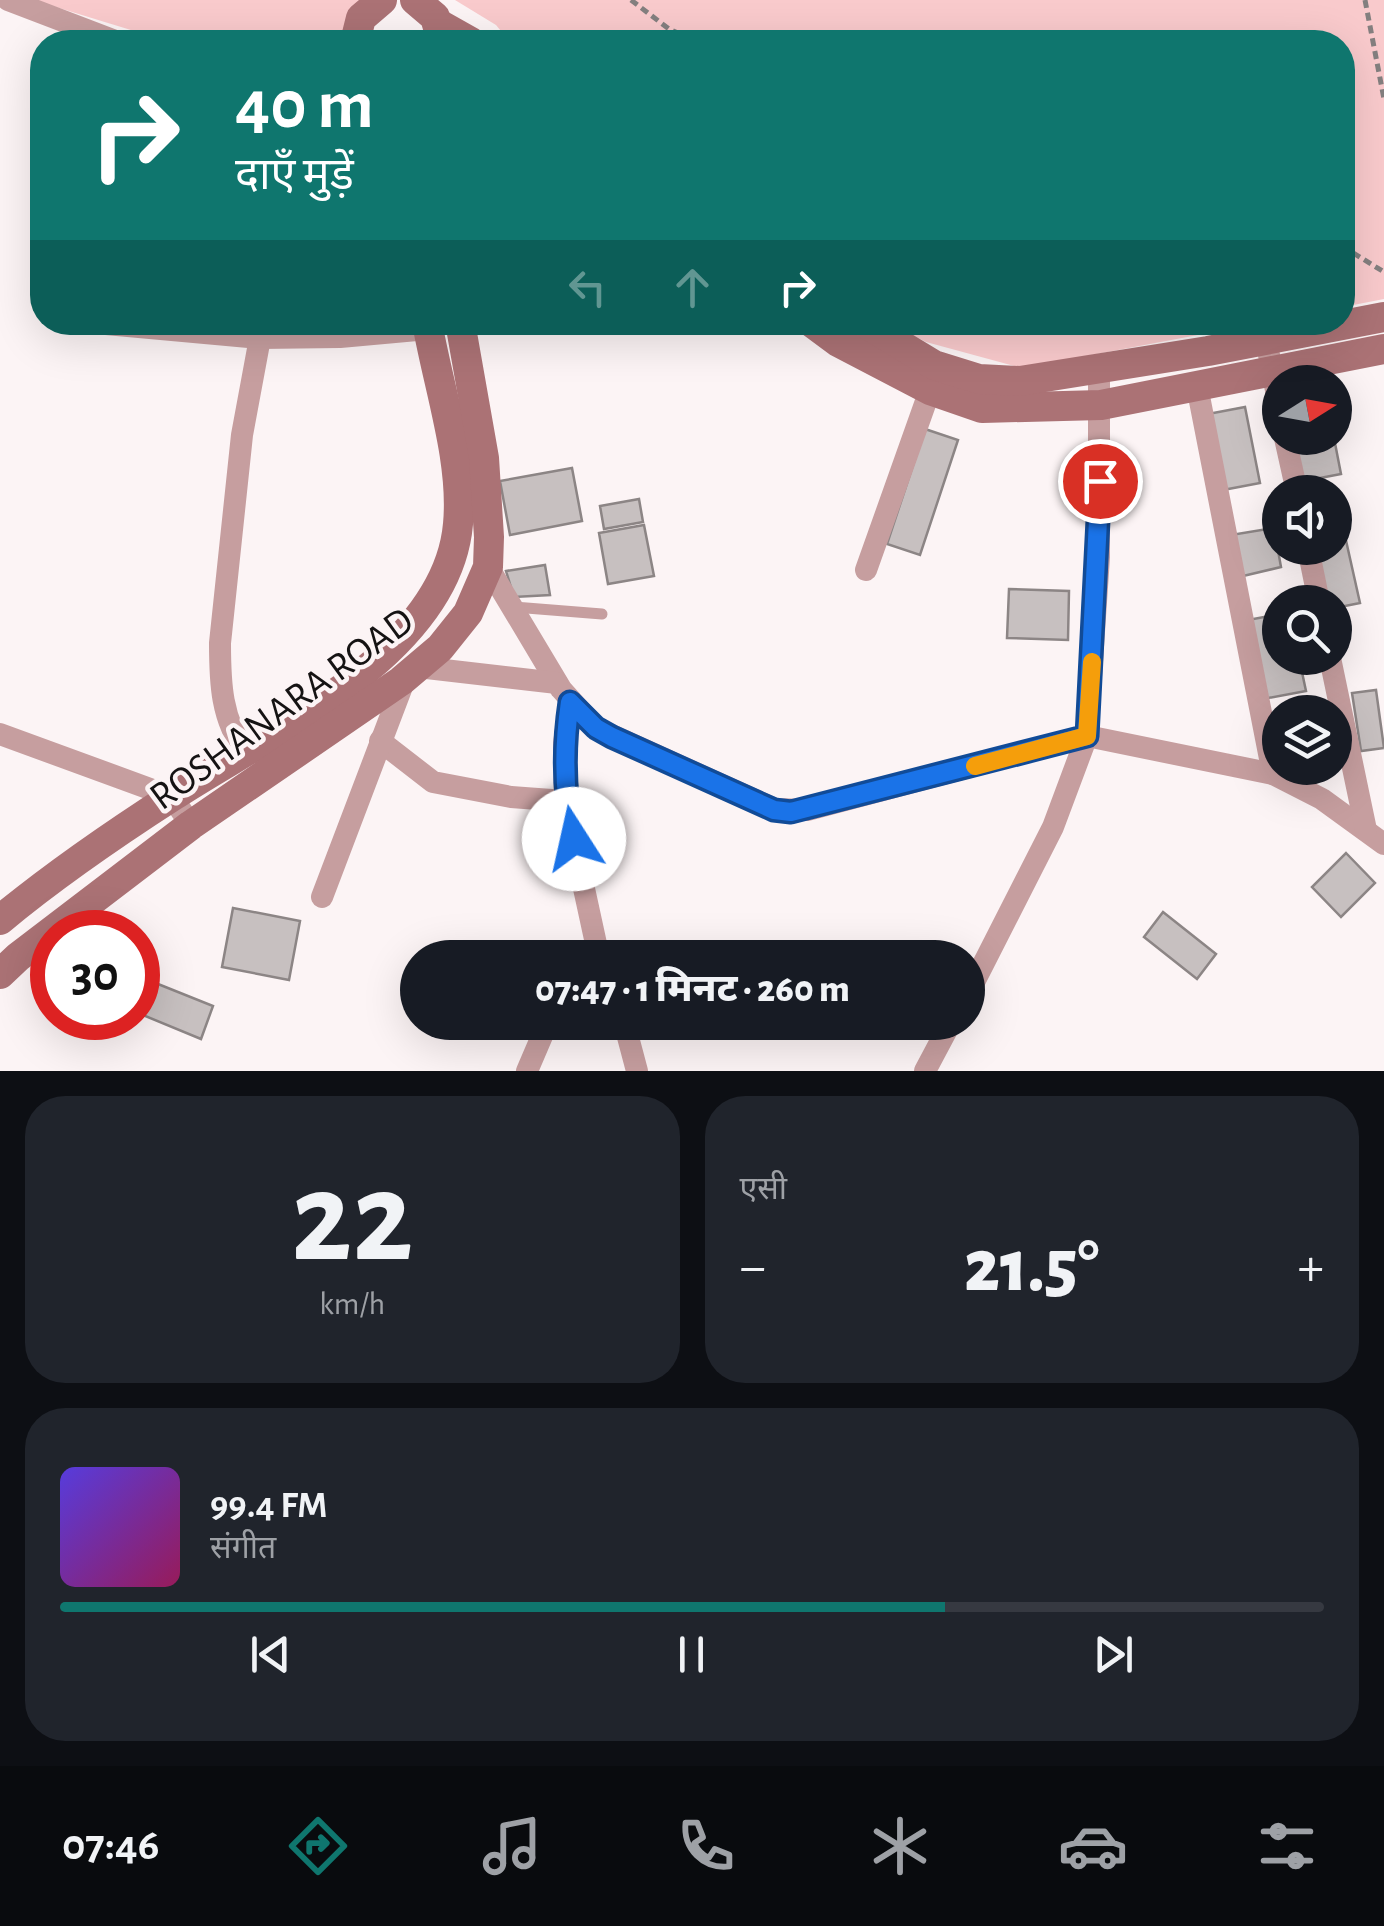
<!DOCTYPE html>
<html lang="hi">
<meta charset="utf-8">
<style>
body{margin:0;font-family:"Alegreya Sans","Noto Sans Devanagari",sans-serif;background:#20242c;color:#f1f3f6;height:100vh;display:flex;flex-direction:column;font-size:38px;white-space:nowrap}
*{box-sizing:border-box;margin:0}
p{font-size:32px;color:#9ea1a6}
.icon{flex:none;width:55px;height:55px;fill:none;stroke:currentColor;stroke-width:2;stroke-linecap:round;stroke-linejoin:round}
.map{position:relative;height:1071px;overflow:hidden}
.side{display:flex;flex-direction:column;gap:25px;padding:25px;background:#0d0f14;flex:1}
.side>*{flex:none}
.hud{position:absolute;left:30px;top:30px;width:1325px;height:305px;border-radius:40px;box-shadow:0 10px 40px #0002;background:#0f766e;color:#fff;overflow:hidden}
.needle{width:65px;rotate:79deg}
.buttons{position:absolute;left:1262px;top:365px;display:grid;gap:20px}
.buttons a{display:grid;place-items:center;width:90px;height:90px;border-radius:50%;background:#171b24;box-shadow:0 10px 40px #0002;font-size:50px}
.speed{position:absolute;left:30px;top:910px;display:flex;gap:20px;font-size:50px;font-weight:700;text-align:center}
.speed>*{display:grid;place-content:center;width:130px;height:130px;border-radius:50%;background:#171b24;box-shadow:0 10px 40px #0002;line-height:1}
.speed .limit{border:15px solid #d22;background:#fff;color:#111}
.pin{position:absolute;display:grid;place-items:center;width:85px;height:85px;color:#fff;margin:-42px;border:5px solid #fff;border-radius:50%;box-shadow:0 2px 10px #0007}
.me{position:absolute;width:110px;margin:-55px;rotate:350deg;stroke-linejoin:round;filter:drop-shadow(0 0 8px #0008)}
.turn{display:flex;align-items:center;gap:35px;height:210px;padding:0 40px;font-size:45px}
.turn .icon{width:130px;height:130px;stroke-width:2.5}
.turn b{display:block;font-size:70px;line-height:85px}
.lanes{display:flex;align-items:center;height:95px;padding:0 40px;background:#0003;justify-content:center;gap:50px;direction:ltr}
.lanes .off{opacity:.35}
.big{font-size:75px;font-weight:800;line-height:1.1}
.side .widget{flex:1;display:flex;flex-direction:column;justify-content:center;gap:15px;min-width:0;padding:0 35px;border-radius:40px;background:#20242c}
.side .dial{align-items:center;gap:0}
.dial b{font-size:130px;line-height:1}
.song{display:flex;align-items:center;gap:30px}
.cover{width:120px;height:120px;border-radius:15px;background:linear-gradient(135deg,hsl(250 70% 55%),hsl(330 70% 35%))}
.played{height:10px;border-radius:5px;background:linear-gradient(90deg,#0f766e 70%,#363941 70%)}
.keys{display:flex;justify-content:space-around;direction:ltr}
.heat{display:flex;justify-content:space-between;align-items:center;font-size:55px;direction:ltr}
.side .tiles{flex:1;display:grid;gap:25px;grid-template-columns:1fr 1fr}
.widget:last-child{grid-column:span 2}
.trip{position:absolute;left:400px;top:940px;width:585px;height:100px;border-radius:50px;background:#171b24;box-shadow:0 10px 40px #0002;font-weight:800;line-height:100px;text-align:center}
.tabs{display:flex;height:160px;justify-content:space-around;align-items:center;background:#090b0e;color:#9ea1a6}
.tabs .icon{width:70px;height:70px}
.tabs .active{color:#0f766e}
.tabs b{font-size:45px;color:#f1f3f6}
.map>svg:first-child{display:block}
</style>
<div class="map">
<svg width="1384" height="1071" viewBox="0 0 1384 1071">
<rect width="100%" height="100%" fill="#fcf4f5"/>
<g fill="#f9cacc">
<polygon points="33,0 359,0 341,42 170,42"/>
<polygon points="455,0 1384,0 1384,299 1343,307 1342,42 510,42 496,25"/>
<polygon points="889,323 1262,323 1022,368 926,342"/>
</g>
<g fill="#c7c0c0" stroke="#8c8585" stroke-width="2.5">
<polygon points="1245,407 1260,483 1223,490 1208,414"/>
<polygon points="925,429 958,440 920,555 887,544"/>
<polygon points="1290,438 1334,438 1341,474 1299,482"/>
<polygon points="572,468 582,521 510,535 500,481"/>
<polygon points="639,499 643,522 604,529 600,506"/>
<polygon points="644,525 654,576 608,584 599,533"/>
<polygon points="1274,528 1281,567 1239,577 1231,535"/>
<polygon points="1345,536 1360,603 1335,608 1335,602 1324,602 1312,548 1335,548 1335,538"/>
<polygon points="545,565 550,595 514,597 506,571"/>
<polygon points="1009,589 1069,591 1068,640 1007,638"/>
<polygon points="1280,614 1280,658 1299,658 1306,691 1263,699 1248,620"/>
<polygon points="1376,690 1384,748 1361,751 1352,693"/>
<polygon points="1346,853 1375,883 1341,917 1312,887"/>
<polygon points="233,908 300,921 289,980 222,967"/>
<polygon points="1163,912 1216,954 1197,979 1144,937"/>
<polygon points="138,976 213,1006 201,1039 138,1013"/>
</g>
<g fill="none" stroke-linecap="round" stroke-linejoin="round">
<g stroke="#847f7f" stroke-width="5" stroke-dasharray="8 5" stroke-linecap="butt">
<polyline points="631,0 669,29 698,42"/>
<polyline points="1365,0 1384,99"/>
<polyline points="140,33 170,42"/>
<polyline points="1342,246 1384,272"/>
</g>
<polyline stroke="#c69e9f" stroke-width="11" points="514,607 602,614"/>
<g stroke="#c69e9f" stroke-width="22">
<polyline points="8,0 118,42"/>
<polyline points="84,322 260,338 340,337 428,329"/>
<polyline points="1269,355 1280,411"/>
<polyline points="1197,386 1273,774"/>
<polyline points="1285,438 1297,492"/>
<polyline points="1308,548 1319,602"/>
<polyline points="488,567 561,689 596,728 775,809 807,810 1087,736 1273,774 1322,799 1384,844"/>
<polyline points="866,570 930,390"/>
<polyline points="1330,658 1366,830"/>
<polyline points="418,667 557,683"/>
<polyline points="570,702 564,743 565,801 598,953"/>
<polyline points="0,734 172,797 191,825"/>
<polyline points="380,741 433,782 511,797 565,801"/>
<path d="M246 752C221 720 220 682 220 643L242 435 260 338"/>
<polyline points="322,897 406,676"/>
<polyline points="968,994 1053,827 1087,736 1099,557 1099,370"/>
<polyline points="624,1022 637,1071"/>
<polyline points="527,1071 548,1022"/>
<polyline points="925,1071 951,1022"/>
</g>
<g stroke="#ab7275" stroke-width="30">
<polyline points="415,0 435,17 442,42"/>
<polyline points="439,24 471,42"/>
<polyline points="355,42 361,18 382,0"/>
<polyline points="811,322 838,342 930,390 982,408 1101,405 1384,349"/>
<polyline points="863,322 934,365 979,379 1020,381 1208,351 1384,317"/>
<path d="M0 920C54 875 114 834 173 796 269 733 447 653 458 524 464 460 438 386 427 322"/>
<polyline points="0,974 18,957 191,825 401,681 440,648 468,613 488,567 489,537 484,458 460,322"/>
</g>
</g>
<g fill="none" stroke-linecap="round" stroke-linejoin="round">
<g stroke="#114b97" stroke-width="25">
<path id="route" d="M574 839C563 793 563 749 570 702L596 728 612 737 774 810 791 812 1087 736 1100 481"/>
</g>
<use href="#route" stroke="#1a73e8" stroke-width="18"/>
<polyline stroke="#f59e0b" stroke-width="18" points="975,766 1087,736 1092,662"/>
</g>
<g text-anchor="middle" dominant-baseline="central" stroke-width="9" stroke-linejoin="round" paint-order="stroke">
<g font-size="40" fill="#151313" stroke="#fcf4f5">
<text transform="translate(282 709) rotate(-36)">ROSHANARA ROAD</text>
</g>
</g>
</svg>
<div class="buttons">
<a><svg class="needle" viewBox="-14 -14 28 28"><path d="M0-13l5 13h-10z" fill="#e53935"/><path d="M0 13l5-13h-10z" fill="#9ea1a6"/></svg></a>
<a><svg class="icon" aria-label="sound" viewBox="0 0 24 24"><path d="M4 9h4l5-4v14l-5-4H4zM17 9q2 3 0 6"/></svg></a>
<a><svg class="icon" aria-label="search" viewBox="0 0 24 24"><circle cx="10" cy="10" r="6"/><path d="M15 15l6 6"/></svg></a>
<a><svg class="icon" aria-label="layers" viewBox="0 0 24 24"><path d="M12 4l9 5-9 5-9-5zM3 14l9 5 9-5"/></svg></a>
</div>
<div class="speed"><div class="limit">30</div></div>
<div class="pin" style="left:1100px;top:481px;background:#d93025"><svg class="icon" aria-label="arrive" viewBox="0 0 24 24"><path d="M6 21V4h12l-3 4 3 4H6"/></svg></div>
<svg class="me" style="left:574px;top:839px" viewBox="-20 -20 40 40"><circle r="19" fill="#fff"/><path d="M0-13L10 11 0 6-10 11z" fill="#1a73e8"/></svg>
<div class="trip">07:47 · 1 मिनट · 260 m</div>
<div class="hud">
<div class="turn"><svg class="icon" aria-label="right" viewBox="0 0 24 24"><path d="M7 20v-9h11M14 6l5 5-5 5"/></svg><div><b>40 m</b>दाएँ मुड़ें</div></div>
<div class="lanes"><svg class="icon off" aria-label="left" viewBox="0 0 24 24"><path d="M17 20v-9H6M10 6l-5 5 5 5"/></svg><svg class="icon off" aria-label="ahead" viewBox="0 0 24 24"><path d="M12 20V5M6 11l6-6 6 6"/></svg><svg class="icon" aria-label="right" viewBox="0 0 24 24"><path d="M7 20v-9h11M14 6l5 5-5 5"/></svg></div>
</div>
</div>
<section class="side">
<div class="tiles">
<div class="widget dial"><b>22</b><p>km/h</p></div>
<div class="widget"><p>एसी</p>
<div class="heat"><a>−</a><b class="big">21.5°</b><a>+</a></div>
</div>
<div class="widget">
<div class="song"><i class="cover"></i><div><b>99.4 FM</b><p>संगीत</p></div></div>
<div class="played"></div>
<div class="keys"><svg class="icon" aria-label="previous" viewBox="0 0 24 24"><path d="M18 5L8 12l10 7zM5 5v14"/></svg><svg class="icon" aria-label="pause" viewBox="0 0 24 24"><path d="M8 5v14M16 5v14"/></svg><svg class="icon" aria-label="next" viewBox="0 0 24 24"><path d="M6 5l10 7-10 7zM19 5v14"/></svg></div>
</div>
</div>
</section>
<nav class="tabs">
<b>07:46</b>
<svg class="icon active" aria-label="directions" viewBox="0 0 24 24"><path d="M12 3l9 9-9 9-9-9zM9 14v-3h6M13 9l2 2-2 2"/></svg>
<svg class="icon" aria-label="music" viewBox="0 0 24 24"><path d="M9 18V5l10-2v13"/><circle cx="6" cy="18" r="3"/><circle cx="16" cy="16" r="3"/></svg>
<svg class="icon" aria-label="phone" viewBox="0 0 24 24"><path d="M5 4h4l2 5-3 2q2 4 5 5l2-3 5 2v4C11 20 4 13 5 4z"/></svg>
<svg class="icon" aria-label="climate" viewBox="0 0 24 24"><path d="M12 3v18M4 7l16 10M4 17L20 7"/></svg>
<svg class="icon" aria-label="car" viewBox="0 0 24 24"><path d="M5 17H2v-5l4-1 3-4h7l3 4 3 1v5h-3M9 17h6M6 11h13"/><circle cx="7" cy="17" r="2"/><circle cx="17" cy="17" r="2"/></svg>
<svg class="icon" aria-label="filters" viewBox="0 0 24 24"><path d="M4 7h16M4 17h16"/><circle cx="9" cy="7" r="2"/><circle cx="15" cy="17" r="2"/></svg>
</nav>
